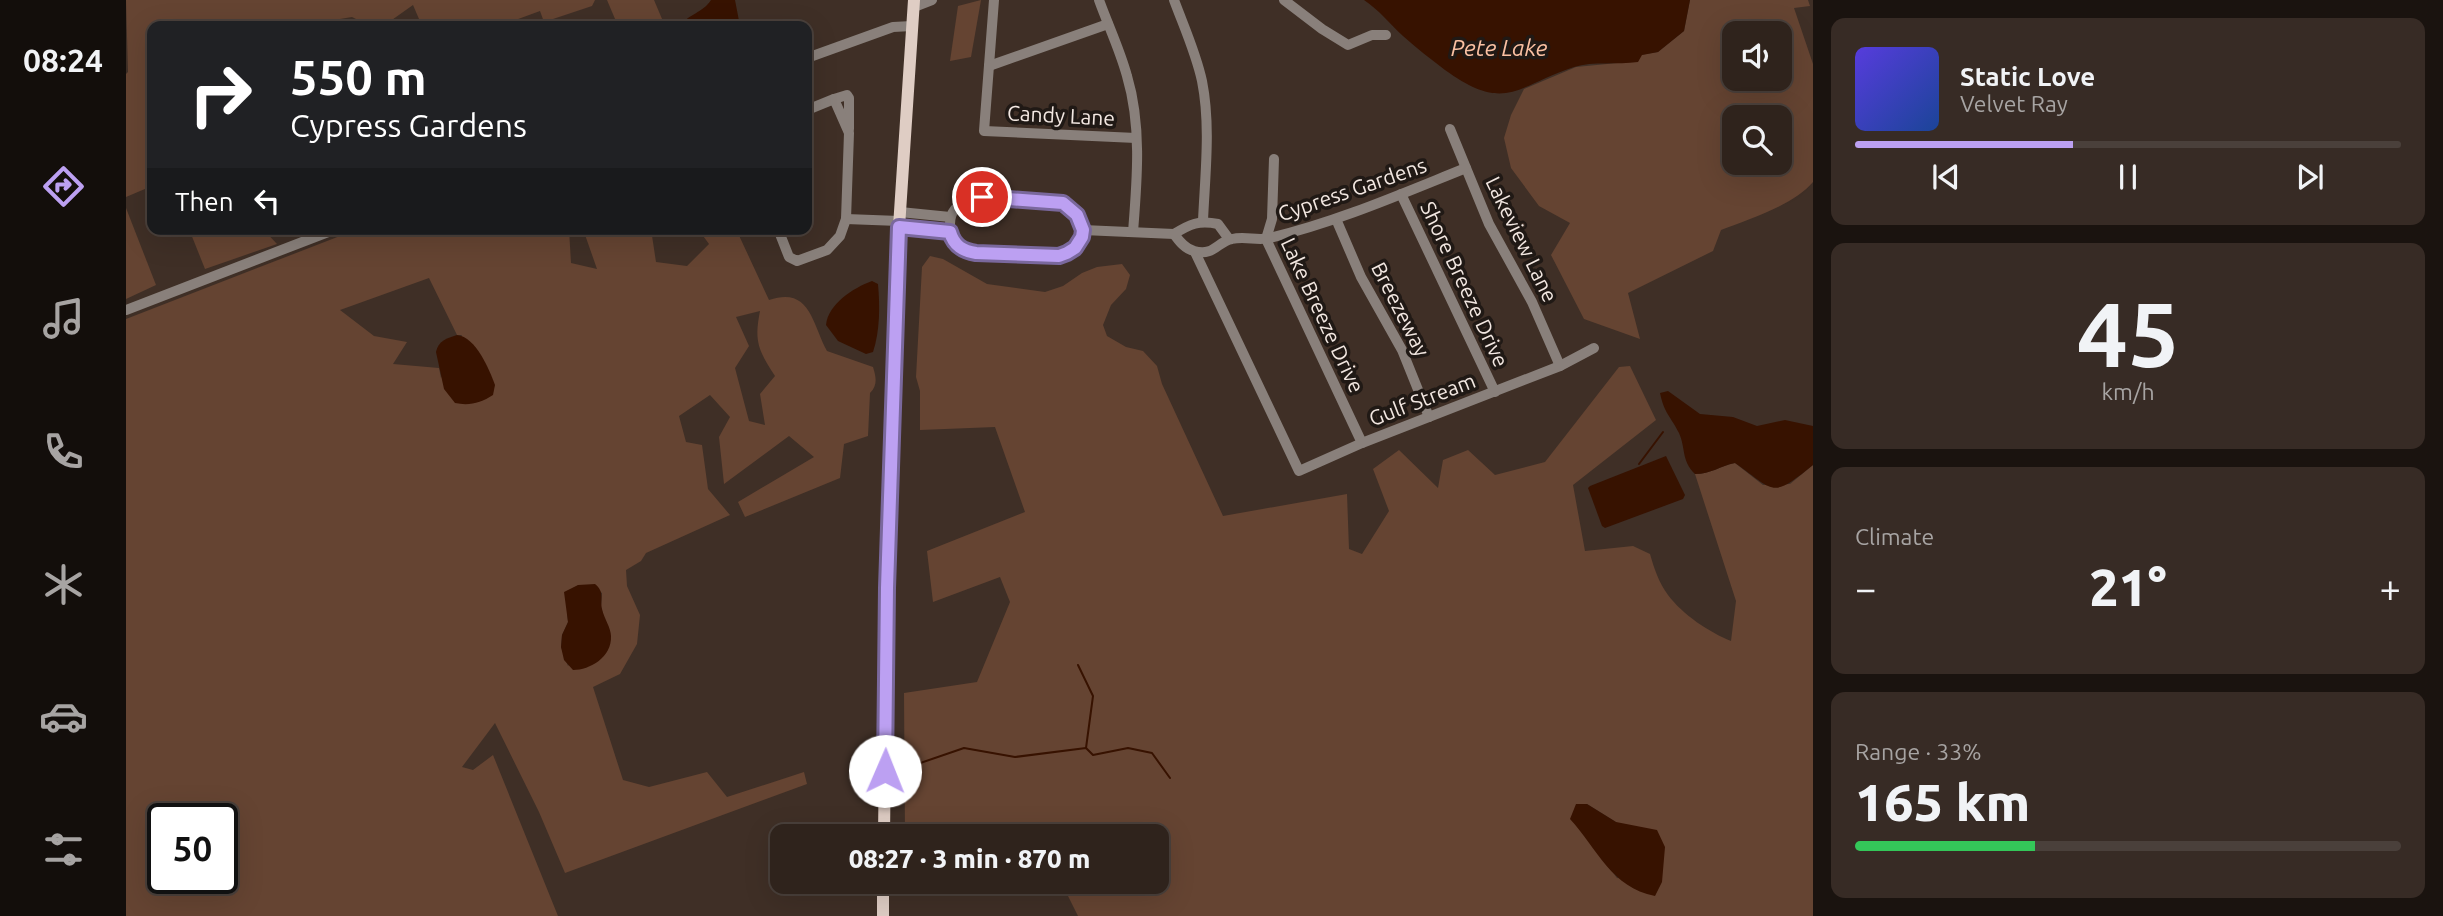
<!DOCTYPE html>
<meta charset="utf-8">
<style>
body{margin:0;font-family:Ubuntu,sans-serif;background:#372b25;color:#f1f3f6;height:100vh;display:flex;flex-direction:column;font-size:26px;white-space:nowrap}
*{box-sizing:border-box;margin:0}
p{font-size:23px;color:#a7a4a3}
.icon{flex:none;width:38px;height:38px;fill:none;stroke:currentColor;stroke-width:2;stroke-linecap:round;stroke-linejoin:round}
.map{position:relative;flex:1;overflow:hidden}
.side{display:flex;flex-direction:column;gap:18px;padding:18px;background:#1a130f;width:630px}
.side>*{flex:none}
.guide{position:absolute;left:21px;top:21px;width:665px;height:214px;border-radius:14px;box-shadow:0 7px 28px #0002,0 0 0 2px #4a403b;background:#202124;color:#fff;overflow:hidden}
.controls{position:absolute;left:1596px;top:21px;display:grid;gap:14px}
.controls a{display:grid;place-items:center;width:70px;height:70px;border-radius:14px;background:#2f231c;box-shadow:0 7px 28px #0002,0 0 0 2px #4a403b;font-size:35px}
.speed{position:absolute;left:21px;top:803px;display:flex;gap:14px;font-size:35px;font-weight:700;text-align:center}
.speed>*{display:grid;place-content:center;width:91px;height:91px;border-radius:50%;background:#2f231c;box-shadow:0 7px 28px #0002,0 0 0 2px #4a403b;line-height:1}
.speed .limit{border:4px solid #111;border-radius:10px;background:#fff;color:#111}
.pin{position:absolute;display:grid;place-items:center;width:60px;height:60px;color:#fff;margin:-30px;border:4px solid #fff;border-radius:50%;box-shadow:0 2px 7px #0007}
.me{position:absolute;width:77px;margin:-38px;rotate:1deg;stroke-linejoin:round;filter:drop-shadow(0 0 5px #0008)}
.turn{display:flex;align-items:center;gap:24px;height:147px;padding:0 28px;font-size:32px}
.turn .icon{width:91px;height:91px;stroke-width:2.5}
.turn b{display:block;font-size:49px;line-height:60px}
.then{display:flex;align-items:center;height:66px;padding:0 28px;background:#0003;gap:14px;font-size:26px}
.big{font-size:52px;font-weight:800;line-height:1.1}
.side .widget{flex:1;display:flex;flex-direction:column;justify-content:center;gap:10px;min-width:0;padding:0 24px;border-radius:14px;background:#372b25}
.side .dial{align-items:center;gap:0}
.dial b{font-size:91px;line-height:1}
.song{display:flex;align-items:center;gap:21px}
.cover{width:84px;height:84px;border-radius:10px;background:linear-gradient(135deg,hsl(250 70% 55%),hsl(220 70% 35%))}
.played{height:7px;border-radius:4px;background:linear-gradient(90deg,#bca0f2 40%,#4a403b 40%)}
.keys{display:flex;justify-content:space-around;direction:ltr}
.heat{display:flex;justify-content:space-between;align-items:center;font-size:38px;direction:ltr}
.charge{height:10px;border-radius:5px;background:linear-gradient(90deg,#34c759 33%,#4a403b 0)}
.trip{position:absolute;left:644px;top:824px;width:399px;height:70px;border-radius:14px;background:#2f231c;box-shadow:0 7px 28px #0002,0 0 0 2px #4a403b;font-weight:800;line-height:70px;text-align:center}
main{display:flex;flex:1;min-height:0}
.menu{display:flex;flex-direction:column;width:126px;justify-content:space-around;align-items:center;background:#130e0b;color:#a7a4a3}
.menu .icon{width:49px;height:49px}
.menu .on{color:#bca0f2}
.menu b{font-size:32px;color:#f1f3f6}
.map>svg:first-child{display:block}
</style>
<main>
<nav class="menu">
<b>08:24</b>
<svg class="icon on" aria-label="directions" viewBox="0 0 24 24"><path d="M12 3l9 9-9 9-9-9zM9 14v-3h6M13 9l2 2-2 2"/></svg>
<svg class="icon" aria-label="music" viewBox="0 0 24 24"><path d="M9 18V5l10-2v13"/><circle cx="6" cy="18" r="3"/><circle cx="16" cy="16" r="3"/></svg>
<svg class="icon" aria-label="phone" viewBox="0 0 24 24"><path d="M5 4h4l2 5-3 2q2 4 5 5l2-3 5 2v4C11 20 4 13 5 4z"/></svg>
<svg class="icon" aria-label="climate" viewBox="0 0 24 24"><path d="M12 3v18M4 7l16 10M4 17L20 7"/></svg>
<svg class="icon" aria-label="car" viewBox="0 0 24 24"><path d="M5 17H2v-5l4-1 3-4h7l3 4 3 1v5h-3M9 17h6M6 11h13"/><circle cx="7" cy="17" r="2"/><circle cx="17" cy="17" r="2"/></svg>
<svg class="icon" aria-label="filters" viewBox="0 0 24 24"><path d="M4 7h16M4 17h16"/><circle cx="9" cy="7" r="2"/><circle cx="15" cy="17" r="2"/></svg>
</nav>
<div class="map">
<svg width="1687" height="916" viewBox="0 0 1687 916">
<rect width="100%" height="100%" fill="#3f2f26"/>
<g fill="#654432" fill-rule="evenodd">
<polygon points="0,0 469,0 466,6 418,22 414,11 373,26 296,26 287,5 263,22 242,25 226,17 202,21 189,26 26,26 26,186 0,197 0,74 2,72"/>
<polygon points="481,0 528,0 539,26 492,26"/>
<polygon points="855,0 845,57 824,61 832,6"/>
<path d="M1564 0H1682L1684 6 1668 8 1687 64V182C1668 205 1623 219 1595 230L1587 251 1502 293 1514 339 1458 319 1425 255 1444 223 1413 206 1385 168 1378 138 1385 115 1398 89 1450 67 1512 61 1515 55 1532 52 1558 31ZM1608 33H1654V79H1608ZM1608 117H1654V163H1608Z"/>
<polygon points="0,208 30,285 0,299"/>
<polygon points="63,229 137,229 151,244 79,269"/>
<path d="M232 229H443L445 263 471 269 457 229H525L530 262 561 266 583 244 572 229H610L643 300C684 286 686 323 701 351L747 367C750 377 752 385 744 393L742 436 718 444 714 478 619 517 612 502 688 457 663 436 598 484 593 437 604 417 584 395 553 416 560 442 576 445 582 489 604 515 520 553 515 561 500 570 501 586 514 615 511 644 494 674 467 687 497 780 523 787 581 772 601 797 678 772 681 784 439 873 413 812 369 723 336 767 347 770 367 755 432 916H0V319ZM303 278 331 335H336L315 378 313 368 267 364 281 342 248 336 214 310ZM634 311C628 341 632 350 649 376L634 394 639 425 623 421 609 368 623 346 610 317ZM452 585H465L476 593 475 606 478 619 442 666 435 647 436 635 442 622 441 613ZM37 819H96V878H37Z"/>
<path d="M804 256 817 259 861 284 919 292 937 286 956 273 971 267 996 264 1004 275 1000 289 985 305 977 325 981 336 1000 347 1017 351 1031 366 1036 384 1097 516 1221 494 1223 549 1236 554 1263 511 1247 469 1273 450 1312 488 1317 460 1342 450 1369 475 1419 462 1493 367 1504 366 1530 420 1447 485 1459 551 1507 546 1524 554C1528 568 1533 583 1542 595 1557 615 1583 632 1605 641L1610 601 1569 474C1585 474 1594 466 1609 463L1637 485 1664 484 1687 465V916H952L937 886 914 891 910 882H1031V836H779L778 693 851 682 884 602 874 577 807 602 801 551 899 512 869 427 794 430V391L790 377 796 267ZM1461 804 1490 822 1536 864V882L1491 878 1458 834Z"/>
</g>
<g fill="#371200">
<path d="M585 0H609L614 26H554C562 14 577 13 585 0Z"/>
<path d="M1238 0H1564L1558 31 1532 52 1516 55 1512 62C1491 65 1467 61 1448 67 1390 86 1380 114 1319 70 1305 59 1290 48 1277 36 1264 24 1253 10 1238 0Z"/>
<path d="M746 281 752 284C754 306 754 331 747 352L740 354 712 341 700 325C702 304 727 288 746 281Z"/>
<path d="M331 335C350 337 363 369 369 385L367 395C355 403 343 406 329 403L318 389 310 352C312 341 321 338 331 335Z"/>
<path d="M1542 391 1574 414 1607 417 1631 426 1659 420 1687 426V465C1645 499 1650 492 1609 463 1594 466 1585 474 1569 474 1555 460 1560 449 1553 433 1545 417 1538 413 1534 393Z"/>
<polygon points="1540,456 1559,495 1557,499 1479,528 1476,526 1462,488 1464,486"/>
<path d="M469 584C479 592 474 599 476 609 478 618 485 628 485 636 486 657 464 670 447 670L438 660 435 647 436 635 442 622 438 592 452 585Z"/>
<path d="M1450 804H1461L1490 822 1531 830 1539 847 1536 882 1529 896C1485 887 1472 850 1444 819Z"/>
</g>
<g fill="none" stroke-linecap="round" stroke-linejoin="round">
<g stroke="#371200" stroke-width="2">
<polyline points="1513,464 1537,432"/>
<polyline points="952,665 967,696 960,748"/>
<polyline points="774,770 838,748 889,757 960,748 967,755 1002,748 1026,753 1044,778"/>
</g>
<g stroke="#89807b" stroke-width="10">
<polyline points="868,0 858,131 1010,138"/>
<path d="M973 0C982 25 994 50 1001 76 1016 126 1011 181 1007 232"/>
<path d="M1048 0C1058 27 1070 53 1076 81 1085 126 1079 175 1077 221"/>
<polyline points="1158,0 1196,29 1222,45 1246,35 1260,35"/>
<polyline points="788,7 806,0"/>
<polyline points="681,58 767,27 786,26"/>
<polyline points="863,66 982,24"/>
<polyline points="708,99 721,95 723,98 723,129"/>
<polyline points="1324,129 1363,224 1406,302 1434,366"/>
<polyline points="1148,159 1146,219 1140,239 1236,443"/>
<polyline points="1275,194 1369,392"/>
<path d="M846 198 937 203C958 217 966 247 935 255 924 258 849 255 839 250 827 245 825 236 824 224 824 210 833 203 846 198Z"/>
<polyline points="774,212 824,217"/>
<polyline points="720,219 773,221"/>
<polyline points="1210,219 1235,277 1276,350 1303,417"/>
<polyline points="773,227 824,232"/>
<polyline points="652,229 663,257 671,261 701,250 714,236 720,219 723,133 708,99 681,110"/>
<polyline points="957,230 1048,234"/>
<path d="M1048 234C1053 241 1059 249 1068 251 1088 257 1092 241 1106 239 1119 236 1132 241 1144 238 1211 222 1275 194 1340 168"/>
<path d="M1048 234C1064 224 1073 220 1092 224L1103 239"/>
<polyline points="1069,252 1173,471 1236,443 1434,366 1468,348"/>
<polyline points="0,310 210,229"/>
</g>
<g stroke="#dfcdc4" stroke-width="12">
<polyline points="758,836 761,588 773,227 788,0"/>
<polyline points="757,916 757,882"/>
</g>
</g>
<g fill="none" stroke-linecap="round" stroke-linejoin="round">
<g stroke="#7a689d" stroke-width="18">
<path id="route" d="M759 771 761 588 773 227 824 232C828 246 837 251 850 253L933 256 941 253 949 248 956 237 957 230 951 215 937 203 856 197"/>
</g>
<use href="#route" stroke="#bca0f2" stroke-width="12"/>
</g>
<g text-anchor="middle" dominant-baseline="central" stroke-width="7" stroke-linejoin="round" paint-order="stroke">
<g font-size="21" fill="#f3e8e2" stroke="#201915">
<text transform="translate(935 115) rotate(3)">Candy Lane</text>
<text transform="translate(1226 189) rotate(-19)">Cypress Gardens</text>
<text transform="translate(1396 239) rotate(64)">Lakeview Lane</text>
<text transform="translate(1339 284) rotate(65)">Shore Breeze Drive</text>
<text transform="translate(1275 309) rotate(63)">Breezeway</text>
<text transform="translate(1197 315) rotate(65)">Lake Breeze Drive</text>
<text transform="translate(1296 399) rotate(-21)">Gulf Stream</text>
</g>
<g font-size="23" font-style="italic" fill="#fac0a2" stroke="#201915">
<text x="1373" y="47">Pete Lake</text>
</g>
</g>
</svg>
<div class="controls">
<a><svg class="icon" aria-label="sound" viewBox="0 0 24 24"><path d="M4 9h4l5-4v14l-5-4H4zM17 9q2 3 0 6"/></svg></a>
<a><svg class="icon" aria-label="search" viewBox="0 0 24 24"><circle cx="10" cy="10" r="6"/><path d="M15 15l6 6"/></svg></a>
</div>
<div class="speed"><div class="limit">50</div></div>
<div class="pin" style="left:856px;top:197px;background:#d93025"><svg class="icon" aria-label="arrive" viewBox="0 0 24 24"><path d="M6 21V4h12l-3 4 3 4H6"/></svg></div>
<svg class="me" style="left:759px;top:771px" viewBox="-20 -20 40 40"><circle r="19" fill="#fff"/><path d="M0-13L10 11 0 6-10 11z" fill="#bca0f2"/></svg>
<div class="trip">08:27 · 3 min · 870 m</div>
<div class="guide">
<div class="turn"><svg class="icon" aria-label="right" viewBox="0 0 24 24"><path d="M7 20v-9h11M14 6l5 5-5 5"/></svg><div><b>550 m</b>Cypress Gardens</div></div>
<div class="then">Then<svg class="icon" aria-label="left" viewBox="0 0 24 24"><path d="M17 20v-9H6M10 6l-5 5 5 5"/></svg></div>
</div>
</div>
<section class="side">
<div class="widget">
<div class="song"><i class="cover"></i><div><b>Static Love</b><p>Velvet Ray</p></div></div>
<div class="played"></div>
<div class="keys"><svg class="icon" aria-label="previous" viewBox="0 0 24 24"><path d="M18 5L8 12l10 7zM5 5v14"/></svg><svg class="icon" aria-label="pause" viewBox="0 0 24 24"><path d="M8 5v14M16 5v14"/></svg><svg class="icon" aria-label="next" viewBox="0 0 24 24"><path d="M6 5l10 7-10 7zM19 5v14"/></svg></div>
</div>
<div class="widget dial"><b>45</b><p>km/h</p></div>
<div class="widget"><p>Climate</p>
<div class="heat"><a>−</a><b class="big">21°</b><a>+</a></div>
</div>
<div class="widget"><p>Range · 33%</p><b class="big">165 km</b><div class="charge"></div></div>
</section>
</main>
